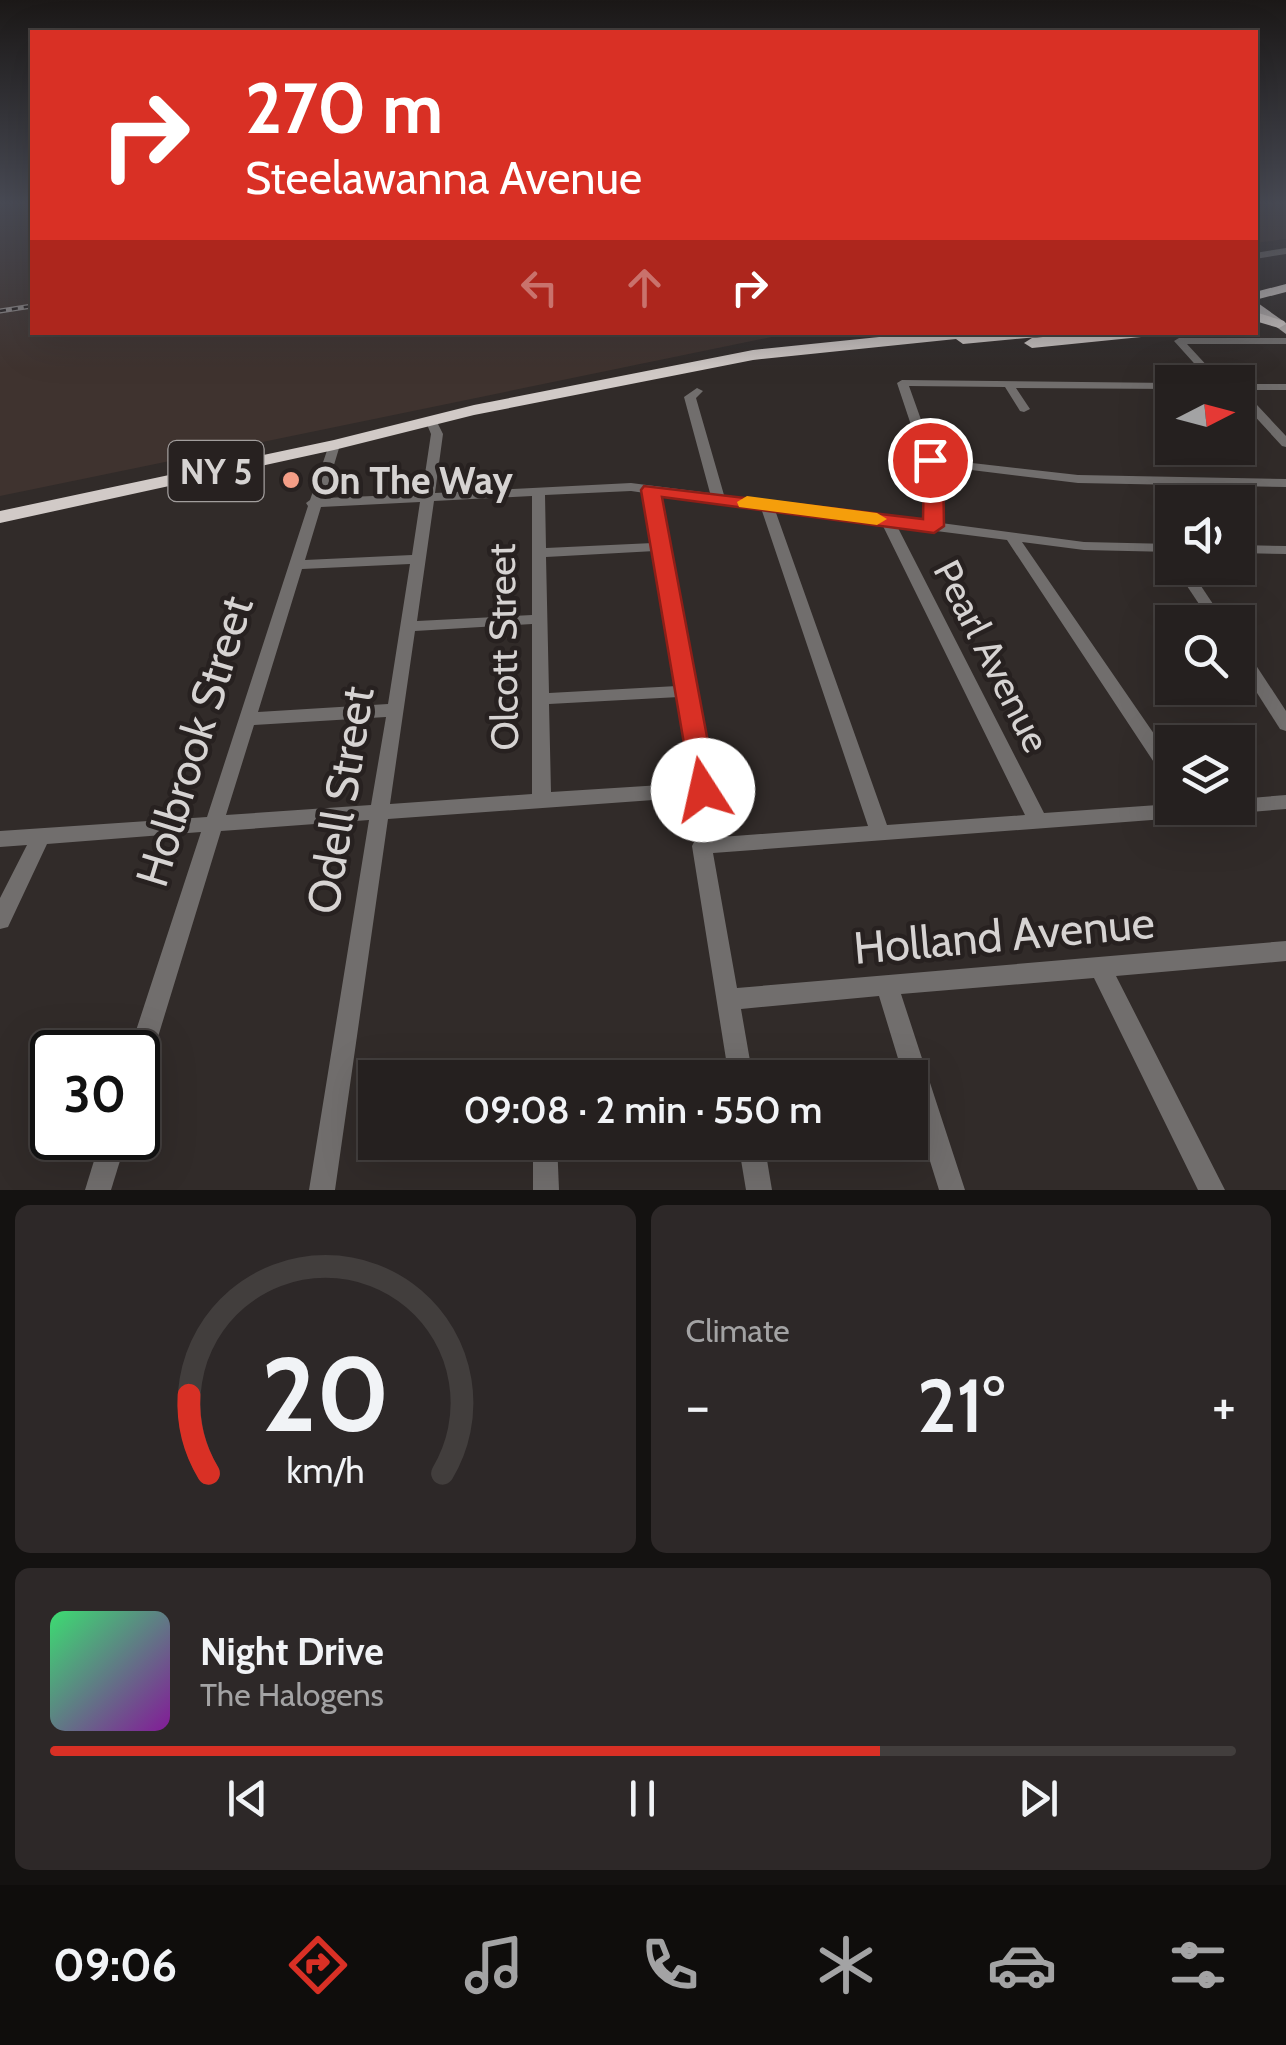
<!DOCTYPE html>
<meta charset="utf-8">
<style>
body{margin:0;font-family:Cabin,sans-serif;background:#2d2828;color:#f1f3f6;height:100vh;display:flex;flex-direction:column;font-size:38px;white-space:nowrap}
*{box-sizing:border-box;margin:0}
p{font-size:32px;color:#a3a3a4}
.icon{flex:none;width:55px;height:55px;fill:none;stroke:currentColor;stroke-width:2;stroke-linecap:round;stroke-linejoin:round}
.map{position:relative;height:1190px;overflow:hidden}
.details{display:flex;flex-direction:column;gap:15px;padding:15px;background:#141211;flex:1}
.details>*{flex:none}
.top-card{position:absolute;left:30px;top:30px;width:1228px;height:305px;border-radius:0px;box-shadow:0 10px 40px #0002,0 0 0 2px #423e3d;background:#d93025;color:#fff;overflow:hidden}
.needle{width:65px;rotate:84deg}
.fabs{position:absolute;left:1155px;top:365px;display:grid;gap:20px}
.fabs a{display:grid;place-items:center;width:100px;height:100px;border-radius:0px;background:#25201f;box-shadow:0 10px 40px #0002,0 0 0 2px #423e3d;font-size:50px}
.speed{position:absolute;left:30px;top:1030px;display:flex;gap:20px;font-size:50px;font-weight:700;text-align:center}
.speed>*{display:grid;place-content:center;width:130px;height:130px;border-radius:50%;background:#25201f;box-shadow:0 10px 40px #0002,0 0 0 2px #423e3d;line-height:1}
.speed .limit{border:5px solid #111;border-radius:15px;background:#fff;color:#111}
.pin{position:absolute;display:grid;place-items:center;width:85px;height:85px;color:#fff;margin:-42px;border:5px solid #fff;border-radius:50%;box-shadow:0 2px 10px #0007}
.me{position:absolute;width:110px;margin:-55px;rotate:350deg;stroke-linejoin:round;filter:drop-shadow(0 0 8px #0008)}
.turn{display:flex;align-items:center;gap:35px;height:210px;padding:0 50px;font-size:45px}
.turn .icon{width:130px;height:130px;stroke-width:2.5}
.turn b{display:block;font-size:70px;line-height:85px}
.lanes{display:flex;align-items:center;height:95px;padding:0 50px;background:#0003;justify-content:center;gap:50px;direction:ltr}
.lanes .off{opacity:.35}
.big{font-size:75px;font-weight:600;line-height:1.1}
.details .card{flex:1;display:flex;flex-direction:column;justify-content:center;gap:15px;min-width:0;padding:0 35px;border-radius:15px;background:#2d2828}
.details .dial{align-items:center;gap:0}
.dial svg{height:260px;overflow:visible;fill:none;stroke:#423e3d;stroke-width:7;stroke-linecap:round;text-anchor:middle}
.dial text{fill:#f1f3f6;stroke:none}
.song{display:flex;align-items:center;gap:30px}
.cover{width:120px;height:120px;border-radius:15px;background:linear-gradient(135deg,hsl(140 70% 55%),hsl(290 70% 35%))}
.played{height:10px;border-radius:5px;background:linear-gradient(90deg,#d93025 70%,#423e3d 70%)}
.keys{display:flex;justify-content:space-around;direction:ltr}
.heat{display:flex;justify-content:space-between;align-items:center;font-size:55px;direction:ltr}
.details .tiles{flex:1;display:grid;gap:15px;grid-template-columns:1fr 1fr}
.card:last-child{grid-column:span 2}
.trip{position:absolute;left:358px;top:1060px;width:570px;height:100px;border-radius:0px;background:#25201f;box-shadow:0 10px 40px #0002,0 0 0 2px #423e3d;font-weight:600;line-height:100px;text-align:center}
.dock{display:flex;height:160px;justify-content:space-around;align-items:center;background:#0f0d0c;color:#a3a3a4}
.dock .icon{width:70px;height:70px}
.dock .on{color:#d93025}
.dock b{font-size:45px;color:#f1f3f6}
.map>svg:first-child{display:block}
</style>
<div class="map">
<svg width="1286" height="1190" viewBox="0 0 1286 1190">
<rect width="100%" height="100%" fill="#312b29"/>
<g fill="#3f332f">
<polygon points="0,202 32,202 32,332 791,333 0,496"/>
<polygon points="1255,202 1286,202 1286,239 1255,243"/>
</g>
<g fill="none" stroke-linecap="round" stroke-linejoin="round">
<g fill="#716e6d" fill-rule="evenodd">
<polygon points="1286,248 1286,254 1255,259 1255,253"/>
<polygon points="1286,338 1286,344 1187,344 1222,382 1211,382 1174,341 1179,338"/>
<path d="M902 380 1172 383V389L1016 388 1030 409 1024 412 1020 411 1005 387 909 386 934 456 937 459 1078 475 1286 479V487L1078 483 939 466 941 523 1084 542 1172 544V552L1084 550 1022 542 1172 760V781L1165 779 1007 540 897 526 1044 813 1172 804V808H1228L1225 813 1218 815 713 853 737 988 1286 941V961L1116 976 1225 1190H1198L1094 978 901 994 965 1190H939L910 1097V1078H904L879 996 741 1009 753 1078H729L692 846 695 840 702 838 695 797 388 819 335 1190H309L369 820 221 831 150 1063 146 1071 138 1075V1052H129L201 832 47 844 8 927 0 929V898L27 845 0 847V831L207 817 308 506 306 503 310 500 330 442 334 441 340 445 324 498 422 494 431 434 426 422 432 418 436 420 443 434 435 493 631 483 710 493 684 397 697 388 703 391 696 398 724 495 927 521V463L922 458 897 383ZM631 491 645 493 653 543 546 548 545 495ZM658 494 761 508 868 826 721 837ZM532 496V615L417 621 434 501ZM420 502 412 555 305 560 321 507ZM775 510 882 524 1025 815 887 825ZM655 551 677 686 549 693 546 557ZM410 564 388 704 258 712 302 569ZM532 624V794L390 804 415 631ZM679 697 693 783 551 792 549 704ZM386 717 371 805 226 815 254 725Z"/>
<polygon points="1238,384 1286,384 1286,390 1243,390 1286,436 1286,447 1282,446 1238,398"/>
<polygon points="1238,545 1286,546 1286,554 1238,553"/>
<polygon points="1175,568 1189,568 1225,622 1211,622"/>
<polygon points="1238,646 1244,647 1286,711 1286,731 1280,729 1238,663"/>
<polygon points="1286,795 1286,809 1238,813 1231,811 1229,808 1238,808 1238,799"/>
<polygon points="101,1138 127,1138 111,1190 85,1190"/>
<polygon points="533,1142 557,1142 559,1190 533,1190"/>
<polygon points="738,1142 764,1142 772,1190 746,1190"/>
</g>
<polygon fill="#b6b0ae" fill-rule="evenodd" points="1255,301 1286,323 1286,334 1255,311"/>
<g fill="#d1cac7" fill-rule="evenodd">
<polygon points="1286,284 1286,292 1255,300 1255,292"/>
<polygon points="1255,312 1284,321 1286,324 1279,328 1255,321"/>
<polygon points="928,332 1055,332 1048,336 963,344 956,339 753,360 474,415 334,450 0,523 0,511 334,440 474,405 753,350"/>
<polygon points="1097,332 1158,332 1151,336 1032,348 1024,343 1032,338"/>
</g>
<g stroke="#938e8d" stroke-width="5">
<polyline id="rail" points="0,311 32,306"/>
</g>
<use href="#rail" stroke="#272120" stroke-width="2.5" stroke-dasharray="6" stroke-linecap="butt"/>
</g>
<linearGradient id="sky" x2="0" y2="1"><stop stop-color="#1b1817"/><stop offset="0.55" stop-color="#484a54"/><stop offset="1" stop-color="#484a54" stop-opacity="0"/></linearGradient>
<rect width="1286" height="369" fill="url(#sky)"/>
<polygon fill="#d93025" stroke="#8d1f18" stroke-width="2.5" points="930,454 943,462 944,526 934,533 662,497 717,790 713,797 703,800 693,797 641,490 644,486 923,519 924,464 921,460"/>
<polygon fill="#f59e0b" points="747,496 877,513 887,519 877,525 739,507 737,502"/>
<circle fill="#f49e87" stroke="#272120" stroke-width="4" cx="291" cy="480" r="10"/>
<g text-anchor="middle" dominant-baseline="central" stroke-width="9" stroke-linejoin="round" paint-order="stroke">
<rect fill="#272120" stroke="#a29e9d" stroke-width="2.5" x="168.5" y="441" width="95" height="60" rx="8"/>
<g font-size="35" font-weight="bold" fill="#d6d3d2">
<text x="216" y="471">NY 5</text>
</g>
<g font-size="38" font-weight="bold" fill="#d6d3d2" stroke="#272120" text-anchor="start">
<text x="311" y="480">On The Way</text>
</g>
<g font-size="38" fill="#d6d3d2" stroke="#272120">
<text transform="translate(503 647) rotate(-91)">Olcott Street</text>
<text transform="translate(992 656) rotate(63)">Pearl Avenue</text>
</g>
<g font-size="45" fill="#d6d3d2" stroke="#272120">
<text transform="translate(194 741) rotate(-73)">Holbrook Street</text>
<text transform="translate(340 800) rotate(-81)">Odell Street</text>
<text transform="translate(1004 935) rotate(-5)">Holland Avenue</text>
</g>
</g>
</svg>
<div class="fabs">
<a><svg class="needle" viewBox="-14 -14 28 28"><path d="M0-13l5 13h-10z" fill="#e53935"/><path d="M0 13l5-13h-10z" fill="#a3a3a4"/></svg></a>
<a><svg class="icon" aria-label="sound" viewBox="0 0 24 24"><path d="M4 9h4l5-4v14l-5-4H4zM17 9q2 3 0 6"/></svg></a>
<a><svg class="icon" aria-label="search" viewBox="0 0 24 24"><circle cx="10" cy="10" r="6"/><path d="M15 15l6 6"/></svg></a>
<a><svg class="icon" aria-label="layers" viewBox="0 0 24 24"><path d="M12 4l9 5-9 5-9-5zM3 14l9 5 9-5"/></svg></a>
</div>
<div class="speed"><div class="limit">30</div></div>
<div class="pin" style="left:930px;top:460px;background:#d93025"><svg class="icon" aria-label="arrive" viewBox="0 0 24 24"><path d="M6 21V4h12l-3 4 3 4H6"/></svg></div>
<svg class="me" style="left:703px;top:790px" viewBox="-20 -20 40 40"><circle r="19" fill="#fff"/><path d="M0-13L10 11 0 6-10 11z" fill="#d93025"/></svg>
<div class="trip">09:08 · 2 min · 550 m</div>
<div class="top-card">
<div class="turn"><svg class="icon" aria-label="right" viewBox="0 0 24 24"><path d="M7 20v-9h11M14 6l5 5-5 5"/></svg><div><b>270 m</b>Steelawanna Avenue</div></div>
<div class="lanes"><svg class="icon off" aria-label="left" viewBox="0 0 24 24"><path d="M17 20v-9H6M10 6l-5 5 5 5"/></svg><svg class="icon off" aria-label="ahead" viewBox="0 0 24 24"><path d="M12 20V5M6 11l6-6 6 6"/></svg><svg class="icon" aria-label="right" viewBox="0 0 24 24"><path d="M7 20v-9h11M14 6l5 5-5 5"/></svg></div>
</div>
</div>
<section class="details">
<div class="tiles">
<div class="card dial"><svg viewBox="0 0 100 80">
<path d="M14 69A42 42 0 1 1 86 69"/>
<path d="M14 69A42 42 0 0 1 8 45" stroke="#d93025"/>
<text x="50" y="56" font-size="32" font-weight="700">20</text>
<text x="50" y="72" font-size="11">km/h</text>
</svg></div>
<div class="card"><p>Climate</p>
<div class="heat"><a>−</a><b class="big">21°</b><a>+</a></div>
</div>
<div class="card">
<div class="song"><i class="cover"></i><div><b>Night Drive</b><p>The Halogens</p></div></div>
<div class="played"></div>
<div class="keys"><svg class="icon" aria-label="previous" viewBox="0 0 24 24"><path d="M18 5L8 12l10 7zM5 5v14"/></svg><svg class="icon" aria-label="pause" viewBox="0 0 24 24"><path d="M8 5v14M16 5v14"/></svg><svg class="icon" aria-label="next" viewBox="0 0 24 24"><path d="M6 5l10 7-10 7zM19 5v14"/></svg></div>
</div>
</div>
</section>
<nav class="dock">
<b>09:06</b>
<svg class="icon on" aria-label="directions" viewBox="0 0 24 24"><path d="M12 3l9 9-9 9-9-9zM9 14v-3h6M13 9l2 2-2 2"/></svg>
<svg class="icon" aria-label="music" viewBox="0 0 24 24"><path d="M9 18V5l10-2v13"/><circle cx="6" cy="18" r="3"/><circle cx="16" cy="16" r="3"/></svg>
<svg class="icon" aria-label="phone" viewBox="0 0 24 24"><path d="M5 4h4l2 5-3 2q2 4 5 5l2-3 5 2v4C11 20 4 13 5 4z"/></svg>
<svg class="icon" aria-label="climate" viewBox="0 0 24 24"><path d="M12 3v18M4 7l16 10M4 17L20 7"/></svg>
<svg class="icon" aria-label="car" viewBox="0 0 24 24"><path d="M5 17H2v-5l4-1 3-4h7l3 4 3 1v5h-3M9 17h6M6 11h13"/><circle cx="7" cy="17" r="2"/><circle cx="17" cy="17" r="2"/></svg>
<svg class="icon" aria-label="filters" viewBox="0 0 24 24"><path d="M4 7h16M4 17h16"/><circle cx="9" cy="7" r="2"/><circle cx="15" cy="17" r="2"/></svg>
</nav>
